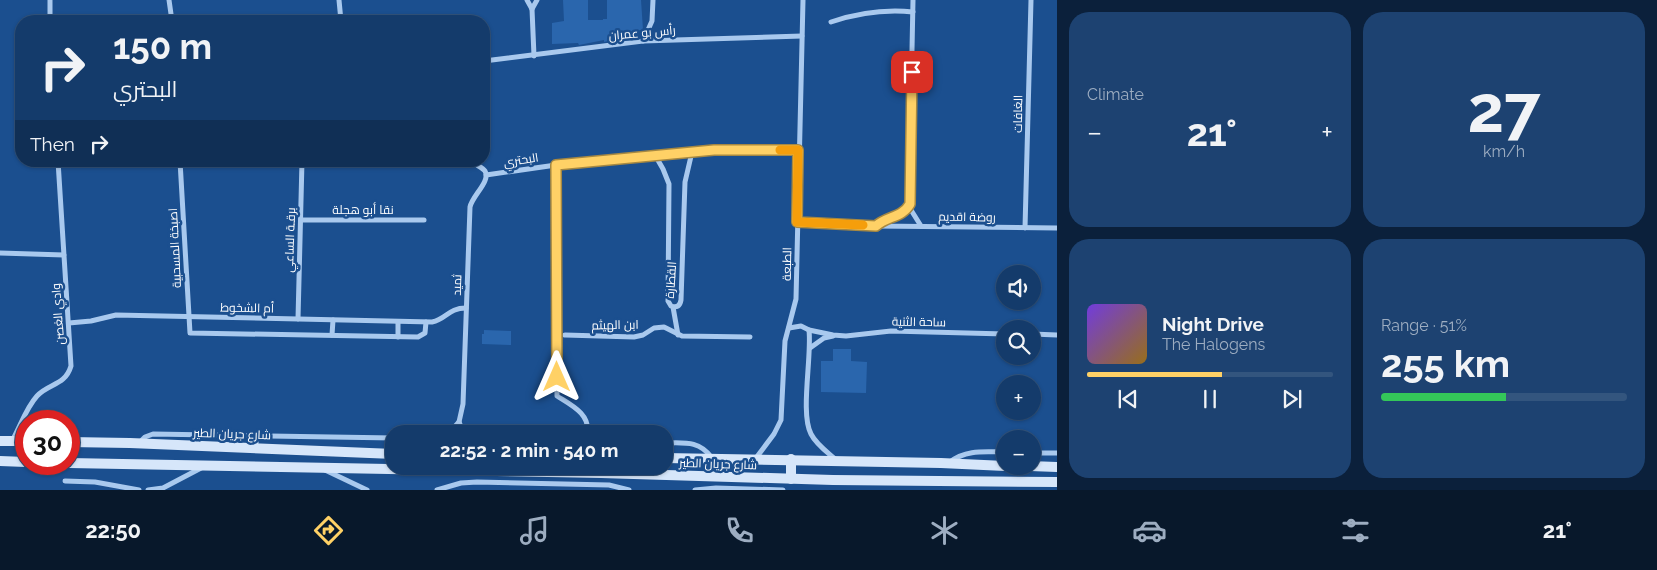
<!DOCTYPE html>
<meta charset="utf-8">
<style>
body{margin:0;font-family:Raleway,Cairo,sans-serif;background:#1d4271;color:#f1f3f6;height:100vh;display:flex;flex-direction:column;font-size:19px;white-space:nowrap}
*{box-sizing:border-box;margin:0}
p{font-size:16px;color:#9dadc1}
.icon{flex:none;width:28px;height:28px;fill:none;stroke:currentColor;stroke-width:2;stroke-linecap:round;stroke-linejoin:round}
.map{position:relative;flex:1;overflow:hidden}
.details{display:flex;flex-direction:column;gap:12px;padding:12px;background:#0b203b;width:600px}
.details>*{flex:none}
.hud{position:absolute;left:15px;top:15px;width:475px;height:152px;border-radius:20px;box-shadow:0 1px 4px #0004,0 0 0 1px #33557e;background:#143b6b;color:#f1f3f6;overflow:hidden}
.buttons{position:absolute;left:996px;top:265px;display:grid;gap:10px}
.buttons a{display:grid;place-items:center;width:45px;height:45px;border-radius:50%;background:#143b6b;box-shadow:0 1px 4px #0004,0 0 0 1px #33557e;font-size:25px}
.speed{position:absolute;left:15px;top:410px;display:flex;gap:10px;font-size:25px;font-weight:700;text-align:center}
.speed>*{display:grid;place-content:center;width:65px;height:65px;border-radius:50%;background:#143b6b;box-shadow:0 1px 4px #0004,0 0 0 1px #33557e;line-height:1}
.speed .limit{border:8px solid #d22;background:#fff;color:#111}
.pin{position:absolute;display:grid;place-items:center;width:42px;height:42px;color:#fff;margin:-21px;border-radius:10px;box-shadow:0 2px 8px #0006}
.me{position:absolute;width:55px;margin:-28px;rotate:0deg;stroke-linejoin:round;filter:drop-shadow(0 0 4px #0008)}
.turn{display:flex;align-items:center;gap:18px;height:105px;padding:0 15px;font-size:22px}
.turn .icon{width:65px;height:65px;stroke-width:2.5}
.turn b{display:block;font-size:35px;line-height:42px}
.then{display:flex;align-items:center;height:48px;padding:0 15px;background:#0003;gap:10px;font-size:19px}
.big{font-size:38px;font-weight:700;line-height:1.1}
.details .widget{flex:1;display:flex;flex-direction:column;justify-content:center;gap:8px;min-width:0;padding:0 18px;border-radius:20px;background:#1d4271}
.details .dial{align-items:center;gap:0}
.dial b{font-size:65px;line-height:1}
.song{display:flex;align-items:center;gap:15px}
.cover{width:60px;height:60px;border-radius:8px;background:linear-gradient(135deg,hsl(260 70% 55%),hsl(40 70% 35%))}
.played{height:5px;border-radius:2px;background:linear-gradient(90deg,#ffd166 55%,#33557e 55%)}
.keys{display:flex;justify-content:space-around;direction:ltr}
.heat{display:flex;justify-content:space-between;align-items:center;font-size:28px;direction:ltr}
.charge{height:8px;border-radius:4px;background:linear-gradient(90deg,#34c759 51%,#33557e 0)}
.details .tiles{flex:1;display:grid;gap:12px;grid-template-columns:repeat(2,1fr)}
.trip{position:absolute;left:385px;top:425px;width:288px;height:50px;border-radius:20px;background:#143b6b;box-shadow:0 1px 4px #0004,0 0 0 1px #33557e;font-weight:700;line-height:50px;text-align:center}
.tab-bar{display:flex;height:80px;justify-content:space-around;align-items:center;background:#08182b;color:#9dadc1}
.tab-bar .icon{width:35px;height:35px}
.tab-bar .current{color:#ffd166}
.tab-bar b{font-size:22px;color:#f1f3f6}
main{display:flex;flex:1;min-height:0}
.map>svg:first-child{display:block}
</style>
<main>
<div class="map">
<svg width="1057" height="490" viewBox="0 0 1057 490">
<rect width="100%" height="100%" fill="#1b4f8f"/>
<g fill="#2a66ad">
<polygon points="563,0 588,0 588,20 603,20 603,19 607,19 607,0 641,0 643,30 623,32 623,38 613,40 604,42 604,40 579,45 578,43 552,44 552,23 564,21"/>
<polygon points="484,330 511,331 511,345 482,344 482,334 484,334"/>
<polygon points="833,349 851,349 851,361 867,362 866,393 821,392 821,361 833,361"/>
</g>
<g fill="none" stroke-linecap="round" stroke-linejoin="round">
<g stroke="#a9c9ee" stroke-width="5">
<polyline points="50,0 50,21"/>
<polyline points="169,0 172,21"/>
<polyline points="339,0 341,21"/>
<polyline points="527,0 532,9 534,56"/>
<polyline points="913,0 909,198 911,210 921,226"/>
<polyline points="532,9 537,0"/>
<path d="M831 22C858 13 884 9 913 12"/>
<polyline points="643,41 652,21 653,0"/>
<polyline points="484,61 643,41 802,36"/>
<path d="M655 155 663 169 669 184 668 301 671 306C677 308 680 306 681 300L685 182 692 152"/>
<polyline points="180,161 190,333 418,337 425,333 426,322"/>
<path d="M556 165 557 396C571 405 591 414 587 434"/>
<polyline points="486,175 556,165 714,150 798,150"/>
<polyline points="301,220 424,220"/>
<polyline points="797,222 876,226 1057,228"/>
<path d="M876 226C887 216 901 218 910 204"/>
<polyline points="1025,228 1031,0"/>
<polyline points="0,253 64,255"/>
<polyline points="673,307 678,335"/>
<polyline points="298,319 302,161"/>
<path d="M69 323 91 321 116 315 432 322C447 319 448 308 466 308"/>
<polyline points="789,328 801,326 809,330 833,335 846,336 891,331 1005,334"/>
<path d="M809 330C812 357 800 413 811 434 816 444 827 452 835 459"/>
<polyline points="1032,334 1057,335"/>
<polyline points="332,335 333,320"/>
<polyline points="565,335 634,337 643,335 654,328 664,327 682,336 750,337"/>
<polyline points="398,337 398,322"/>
<polyline points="810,348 824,338 833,336"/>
<polyline points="459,422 464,434"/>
<path d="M448 434 459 422 463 404 470 207C472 196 491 181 485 171 482 167 475 165 472 161"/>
<path d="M12 441C20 427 26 408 37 396 49 383 65 386 71 366L58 161"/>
<polyline points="140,442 145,437 153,434 394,438"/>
<path d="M664 443C684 443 699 440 712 458"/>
<polyline points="1032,453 1057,453"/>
<polyline points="756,458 774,434 781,420 785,341 796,299 803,0"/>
<path d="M950 462C966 449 986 452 1005 452"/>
<polyline points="325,470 367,490"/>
<polyline points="65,481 95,482 139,490"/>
<polyline points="148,490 163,488 203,467"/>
<polyline points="437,490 461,483 477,482 609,485 629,490"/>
<polyline points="695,490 716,488 783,490"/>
</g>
<g stroke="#d6e6fa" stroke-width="10">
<polyline points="0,441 26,441"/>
<polyline points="69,442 130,443 394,454"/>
<polyline points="253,448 254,436"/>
<polyline points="664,458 941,463 1005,466"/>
<polyline points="0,461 26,462"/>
<polyline points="69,463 601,473 833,480 1057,482"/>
<polyline points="1030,466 1057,467"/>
<polyline points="791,479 791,459"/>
</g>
</g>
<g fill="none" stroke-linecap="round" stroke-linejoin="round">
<g stroke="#a68842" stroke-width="12">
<path id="route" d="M557 377 556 165 714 150H798L797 222 876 226C887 216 902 218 910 204L912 72"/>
</g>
<use href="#route" stroke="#ffd166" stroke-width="9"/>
<polyline stroke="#f59e0b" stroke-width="9" points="780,150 798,150 797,222 863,225"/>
</g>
<g text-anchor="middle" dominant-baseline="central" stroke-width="5" stroke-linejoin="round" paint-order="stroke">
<g font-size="12" fill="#fff" stroke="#1b4f8f">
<text transform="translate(642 33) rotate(-5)">رأس بو عمران</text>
<text transform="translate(1018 114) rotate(-89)">الغافات</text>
<text transform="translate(521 160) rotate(-9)">البحتري</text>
<text x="363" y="210">نقا أبو هجلة</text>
<text transform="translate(967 217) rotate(1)">روضة اقديم</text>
<text transform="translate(290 240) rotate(-88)">برقـة الساعي</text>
<text transform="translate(175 248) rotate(-93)">اصبخة المسحبية</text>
<text transform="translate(787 264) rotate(-89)">الطبعة</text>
<text transform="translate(671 280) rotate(-86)">القطارة</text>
<text transform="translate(457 285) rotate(-88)">ثميد</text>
<text transform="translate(247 308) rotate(1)">أم الشخوط</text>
<text transform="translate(58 314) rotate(-94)">وادي الغصن</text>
<text transform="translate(919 322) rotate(1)">ساحة الثنية</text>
<text transform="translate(615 325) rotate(-1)">ابن الهيثم</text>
<text transform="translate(232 434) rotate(2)">شارع جريان الطير</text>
<text transform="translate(718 464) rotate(2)">شارع جريان الطير</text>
</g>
</g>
</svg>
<div class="buttons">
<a><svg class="icon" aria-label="sound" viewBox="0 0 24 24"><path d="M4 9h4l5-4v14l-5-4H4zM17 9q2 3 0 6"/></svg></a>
<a><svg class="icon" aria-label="search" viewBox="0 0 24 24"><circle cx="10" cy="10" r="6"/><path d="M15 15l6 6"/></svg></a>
<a>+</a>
<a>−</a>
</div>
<div class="speed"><div class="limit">30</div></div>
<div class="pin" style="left:912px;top:72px;background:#d93025"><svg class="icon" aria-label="arrive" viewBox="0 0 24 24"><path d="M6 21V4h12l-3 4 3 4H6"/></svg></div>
<svg class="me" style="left:557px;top:377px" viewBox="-20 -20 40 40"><path d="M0-17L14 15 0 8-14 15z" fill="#ffd166" stroke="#fff" stroke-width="4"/></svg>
<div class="trip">22:52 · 2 min · 540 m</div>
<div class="hud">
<div class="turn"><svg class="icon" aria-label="right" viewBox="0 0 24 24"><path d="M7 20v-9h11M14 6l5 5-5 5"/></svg><div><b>150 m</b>البحتري</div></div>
<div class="then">Then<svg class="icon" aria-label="right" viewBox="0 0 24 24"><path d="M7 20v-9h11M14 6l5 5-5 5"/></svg></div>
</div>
</div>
<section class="details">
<div class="tiles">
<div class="widget"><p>Climate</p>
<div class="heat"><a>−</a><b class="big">21°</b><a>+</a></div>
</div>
<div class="widget dial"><b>27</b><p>km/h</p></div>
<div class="widget">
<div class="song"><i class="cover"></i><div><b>Night Drive</b><p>The Halogens</p></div></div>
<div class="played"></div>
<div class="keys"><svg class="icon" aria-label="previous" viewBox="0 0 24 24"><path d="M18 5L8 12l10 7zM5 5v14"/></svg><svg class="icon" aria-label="pause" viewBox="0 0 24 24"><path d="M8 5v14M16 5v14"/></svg><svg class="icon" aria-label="next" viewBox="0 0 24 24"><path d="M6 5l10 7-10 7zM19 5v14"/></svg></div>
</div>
<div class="widget"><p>Range · 51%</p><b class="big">255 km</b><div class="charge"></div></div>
</div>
</section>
</main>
<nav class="tab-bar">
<b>22:50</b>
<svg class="icon current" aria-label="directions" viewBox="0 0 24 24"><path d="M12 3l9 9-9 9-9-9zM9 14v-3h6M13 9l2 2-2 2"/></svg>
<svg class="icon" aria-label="music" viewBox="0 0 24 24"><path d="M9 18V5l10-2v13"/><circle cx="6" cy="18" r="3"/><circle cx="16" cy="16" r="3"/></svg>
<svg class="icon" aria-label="phone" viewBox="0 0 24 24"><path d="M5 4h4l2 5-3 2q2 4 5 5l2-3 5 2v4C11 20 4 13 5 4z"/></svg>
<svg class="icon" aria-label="climate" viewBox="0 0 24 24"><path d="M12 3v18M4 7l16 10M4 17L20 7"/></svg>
<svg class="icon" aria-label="car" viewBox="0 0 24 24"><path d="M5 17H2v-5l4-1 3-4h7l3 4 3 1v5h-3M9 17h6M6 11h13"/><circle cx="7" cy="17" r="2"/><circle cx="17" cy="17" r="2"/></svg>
<svg class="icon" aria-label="filters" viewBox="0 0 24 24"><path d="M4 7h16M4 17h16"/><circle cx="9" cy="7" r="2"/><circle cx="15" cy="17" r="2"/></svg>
<b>21°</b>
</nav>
